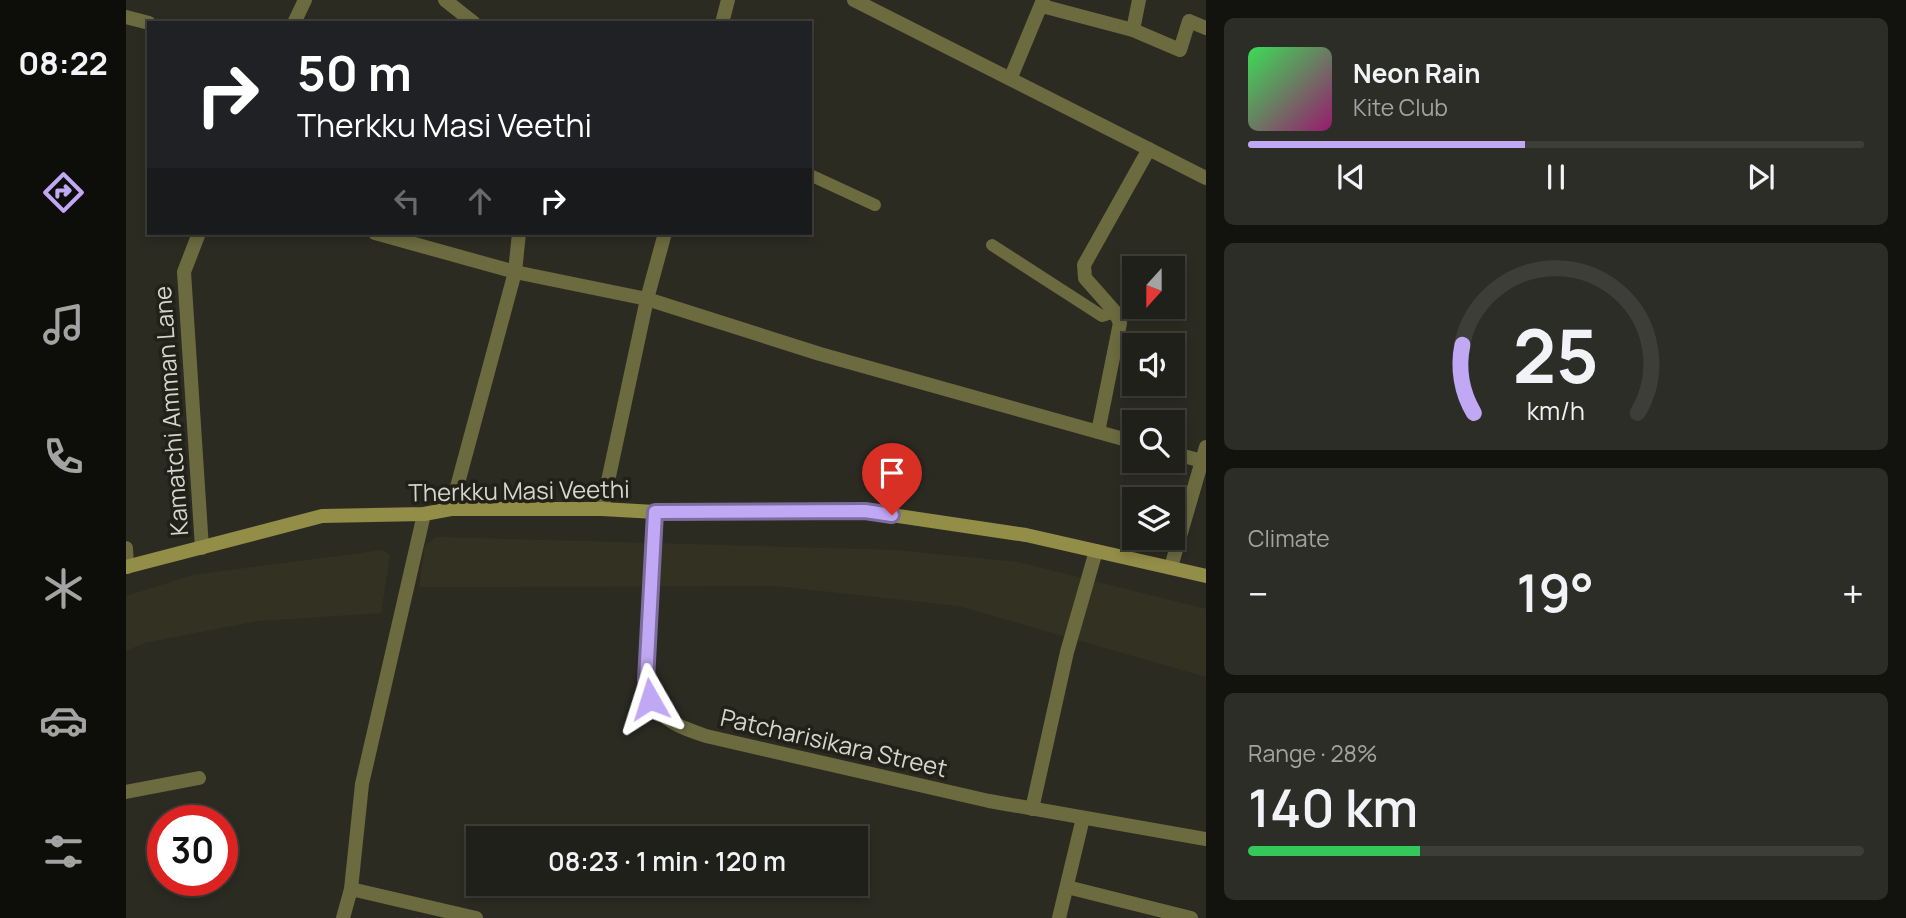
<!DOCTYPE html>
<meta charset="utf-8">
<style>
body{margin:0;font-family:Manrope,sans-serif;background:#2d2d27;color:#f1f3f6;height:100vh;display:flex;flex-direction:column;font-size:26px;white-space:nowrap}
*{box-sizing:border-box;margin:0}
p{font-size:23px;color:#a2a3a2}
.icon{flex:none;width:38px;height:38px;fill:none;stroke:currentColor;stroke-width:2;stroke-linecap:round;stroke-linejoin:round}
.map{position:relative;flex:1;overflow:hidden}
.side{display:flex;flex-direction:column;gap:18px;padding:18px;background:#12120e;width:700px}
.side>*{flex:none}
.hud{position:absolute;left:21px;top:21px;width:665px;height:214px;border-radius:0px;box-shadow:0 4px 10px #0003,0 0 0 2px #3d3e39;background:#202124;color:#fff;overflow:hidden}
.needle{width:46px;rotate:201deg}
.controls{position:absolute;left:996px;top:256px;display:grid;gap:14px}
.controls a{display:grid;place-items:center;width:63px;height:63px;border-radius:0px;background:#20201a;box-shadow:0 4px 10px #0003,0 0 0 2px #3d3e39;font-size:35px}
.speed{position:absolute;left:21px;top:805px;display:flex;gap:14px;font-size:35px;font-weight:700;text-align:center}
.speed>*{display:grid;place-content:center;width:91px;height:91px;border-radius:50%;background:#20201a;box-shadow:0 4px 10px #0003,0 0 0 2px #3d3e39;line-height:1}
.speed .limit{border:10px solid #d22;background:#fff;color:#111}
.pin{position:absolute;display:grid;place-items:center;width:60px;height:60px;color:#fff;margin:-72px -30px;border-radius:50% 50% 50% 0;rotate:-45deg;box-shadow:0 0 7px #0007}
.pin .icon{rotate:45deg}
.me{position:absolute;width:77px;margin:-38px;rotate:354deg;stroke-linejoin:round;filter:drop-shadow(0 0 5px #0008)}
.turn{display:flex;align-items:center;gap:24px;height:147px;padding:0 35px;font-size:32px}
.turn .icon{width:91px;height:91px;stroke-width:2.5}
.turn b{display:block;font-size:49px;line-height:60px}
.lanes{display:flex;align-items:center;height:66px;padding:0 35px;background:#0003;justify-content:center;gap:35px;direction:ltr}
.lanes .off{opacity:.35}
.big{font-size:52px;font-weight:600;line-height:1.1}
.side .tile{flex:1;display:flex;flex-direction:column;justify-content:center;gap:10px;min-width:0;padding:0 24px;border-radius:10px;background:#2d2d27}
.side .dial{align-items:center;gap:0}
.dial svg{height:182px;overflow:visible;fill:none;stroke:#3d3e39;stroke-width:7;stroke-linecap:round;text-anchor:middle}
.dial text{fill:#f1f3f6;stroke:none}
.song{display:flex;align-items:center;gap:21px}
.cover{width:84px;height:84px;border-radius:10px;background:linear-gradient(135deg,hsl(130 70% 55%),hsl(320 70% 35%))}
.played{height:7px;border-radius:4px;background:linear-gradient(90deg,#c0a8f4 45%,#3d3e39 45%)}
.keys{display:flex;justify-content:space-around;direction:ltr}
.heat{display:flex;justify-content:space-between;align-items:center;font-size:38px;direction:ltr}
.charge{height:10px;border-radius:5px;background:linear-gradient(90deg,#34c759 28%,#3d3e39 0)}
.trip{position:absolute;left:340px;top:826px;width:402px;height:70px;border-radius:0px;background:#20201a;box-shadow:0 4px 10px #0003,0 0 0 2px #3d3e39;font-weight:600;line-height:70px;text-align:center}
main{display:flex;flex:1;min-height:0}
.tab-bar{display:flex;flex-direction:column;width:126px;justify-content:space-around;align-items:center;background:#0d0d0a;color:#a2a3a2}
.tab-bar .icon{width:49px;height:49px}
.tab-bar .current{color:#c0a8f4}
.tab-bar b{font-size:32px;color:#f1f3f6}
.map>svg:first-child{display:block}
</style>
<main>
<nav class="tab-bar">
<b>08:22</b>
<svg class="icon current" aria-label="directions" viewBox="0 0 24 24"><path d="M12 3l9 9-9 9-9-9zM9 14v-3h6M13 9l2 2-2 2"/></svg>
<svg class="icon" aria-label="music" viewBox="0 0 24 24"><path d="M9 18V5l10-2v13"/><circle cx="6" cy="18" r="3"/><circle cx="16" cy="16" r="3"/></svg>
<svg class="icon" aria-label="phone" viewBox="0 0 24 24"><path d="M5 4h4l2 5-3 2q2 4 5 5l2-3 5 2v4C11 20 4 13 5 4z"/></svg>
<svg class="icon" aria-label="climate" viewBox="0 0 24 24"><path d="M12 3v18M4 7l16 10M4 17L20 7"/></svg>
<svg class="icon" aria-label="car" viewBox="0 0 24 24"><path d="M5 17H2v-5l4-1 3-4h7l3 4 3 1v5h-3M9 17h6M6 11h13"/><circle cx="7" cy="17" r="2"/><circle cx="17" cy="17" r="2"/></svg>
<svg class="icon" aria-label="filters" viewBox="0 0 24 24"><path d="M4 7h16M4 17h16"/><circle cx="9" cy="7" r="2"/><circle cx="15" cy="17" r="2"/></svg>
</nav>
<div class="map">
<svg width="1080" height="918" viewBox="0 0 1080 918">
<rect width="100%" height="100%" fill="#2b2b22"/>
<g fill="#333222">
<polygon points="310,537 769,550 892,562 1080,609 1080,677 833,606 650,586 293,587 299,546"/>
<polygon points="257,550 264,555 255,613 131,621 18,643 0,651 0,596 67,575"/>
</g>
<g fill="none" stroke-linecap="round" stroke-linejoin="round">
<g stroke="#6c6a3f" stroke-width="12">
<polyline points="684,175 749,205"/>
<polyline points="866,245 976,316 989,312"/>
</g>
<g stroke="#6c6a3f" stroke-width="14">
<polyline points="319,0 348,23"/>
<polyline points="728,0 1080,178"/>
<polyline points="916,6 1007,30 1054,50 1063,21 1080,28"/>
<polyline points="0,17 23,23"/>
<polyline points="168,23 179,0"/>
<polyline points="596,23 602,0"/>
<polyline points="1007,30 1013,0"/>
<polyline points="885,77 917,0"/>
<polyline points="73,233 58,272 76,548"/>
<polyline points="249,233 389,272 393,233"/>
<polyline points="972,432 994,323 989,312 959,278 958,265 1023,149"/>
<polyline points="1046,453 1080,462"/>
<polyline points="325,509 389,272 521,299 694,354 1008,442"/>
<polyline points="476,509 521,299 539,233"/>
<path d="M529 512 520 680C529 718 545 724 580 736L863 801 1080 839"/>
<polyline points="0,548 1,567"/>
<polyline points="1045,567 1080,447"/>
<polyline points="0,792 73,778"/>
<polyline points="906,809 941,652 970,551"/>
<polyline points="941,887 1065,918"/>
<polyline points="225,889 350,918"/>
<polyline points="217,918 225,889 236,784 298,514"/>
<polyline points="933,918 957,818"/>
</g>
<polyline stroke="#928d47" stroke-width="14" points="0,567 196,516 298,514 325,509 476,509 529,512 739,511 900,535 1080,576"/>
</g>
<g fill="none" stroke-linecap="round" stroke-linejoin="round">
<g stroke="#7d6d9f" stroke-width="18">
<polyline id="route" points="524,699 520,680 529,512 739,511 766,515"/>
</g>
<use href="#route" stroke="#c0a8f4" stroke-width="12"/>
</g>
<g text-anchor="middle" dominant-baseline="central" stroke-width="7" stroke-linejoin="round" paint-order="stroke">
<g font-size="24" fill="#d5d5cf" stroke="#222118">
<text transform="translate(44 411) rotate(-94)">Kamatchi Amman Lane</text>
<text transform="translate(393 490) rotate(-1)">Therkku Masi Veethi</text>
<text transform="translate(708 742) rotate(13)">Patcharisikara Street</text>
</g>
</g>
</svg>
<div class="controls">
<a><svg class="needle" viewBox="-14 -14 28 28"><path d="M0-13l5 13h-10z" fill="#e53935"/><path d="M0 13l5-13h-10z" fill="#a2a3a2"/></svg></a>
<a><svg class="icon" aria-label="sound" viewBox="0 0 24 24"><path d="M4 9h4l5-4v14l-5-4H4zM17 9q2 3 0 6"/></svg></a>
<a><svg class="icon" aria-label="search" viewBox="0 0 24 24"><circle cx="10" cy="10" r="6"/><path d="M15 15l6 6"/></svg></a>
<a><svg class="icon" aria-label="layers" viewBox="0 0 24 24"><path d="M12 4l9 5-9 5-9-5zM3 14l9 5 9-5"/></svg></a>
</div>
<div class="speed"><div class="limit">30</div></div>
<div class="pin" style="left:766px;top:515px;background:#d93025"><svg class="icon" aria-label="arrive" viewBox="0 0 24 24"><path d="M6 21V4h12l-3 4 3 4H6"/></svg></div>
<svg class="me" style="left:524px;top:699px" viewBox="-20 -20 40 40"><path d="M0-17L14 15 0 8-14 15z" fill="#c0a8f4" stroke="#fff" stroke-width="4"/></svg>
<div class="trip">08:23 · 1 min · 120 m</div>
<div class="hud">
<div class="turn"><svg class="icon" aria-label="right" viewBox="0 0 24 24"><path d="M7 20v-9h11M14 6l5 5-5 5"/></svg><div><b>50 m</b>Therkku Masi Veethi</div></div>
<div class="lanes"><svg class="icon off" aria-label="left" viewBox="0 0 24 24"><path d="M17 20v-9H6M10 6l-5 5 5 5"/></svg><svg class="icon off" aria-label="ahead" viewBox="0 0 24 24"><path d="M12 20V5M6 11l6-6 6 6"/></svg><svg class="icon" aria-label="right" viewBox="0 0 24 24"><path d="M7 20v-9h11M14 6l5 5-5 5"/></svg></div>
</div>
</div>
<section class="side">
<div class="tile">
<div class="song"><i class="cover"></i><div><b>Neon Rain</b><p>Kite Club</p></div></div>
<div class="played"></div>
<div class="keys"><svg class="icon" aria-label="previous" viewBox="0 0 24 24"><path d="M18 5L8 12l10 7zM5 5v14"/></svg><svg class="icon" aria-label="pause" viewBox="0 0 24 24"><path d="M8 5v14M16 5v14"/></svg><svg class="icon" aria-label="next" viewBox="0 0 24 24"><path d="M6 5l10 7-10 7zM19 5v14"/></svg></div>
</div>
<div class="tile dial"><svg viewBox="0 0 100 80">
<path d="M14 69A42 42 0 1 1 86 69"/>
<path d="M14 69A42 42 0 0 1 9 39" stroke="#c0a8f4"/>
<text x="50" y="56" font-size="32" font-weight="700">25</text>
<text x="50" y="72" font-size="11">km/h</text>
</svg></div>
<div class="tile"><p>Climate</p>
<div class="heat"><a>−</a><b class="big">19°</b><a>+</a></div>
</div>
<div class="tile"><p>Range · 28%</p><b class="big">140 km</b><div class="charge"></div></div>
</section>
</main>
